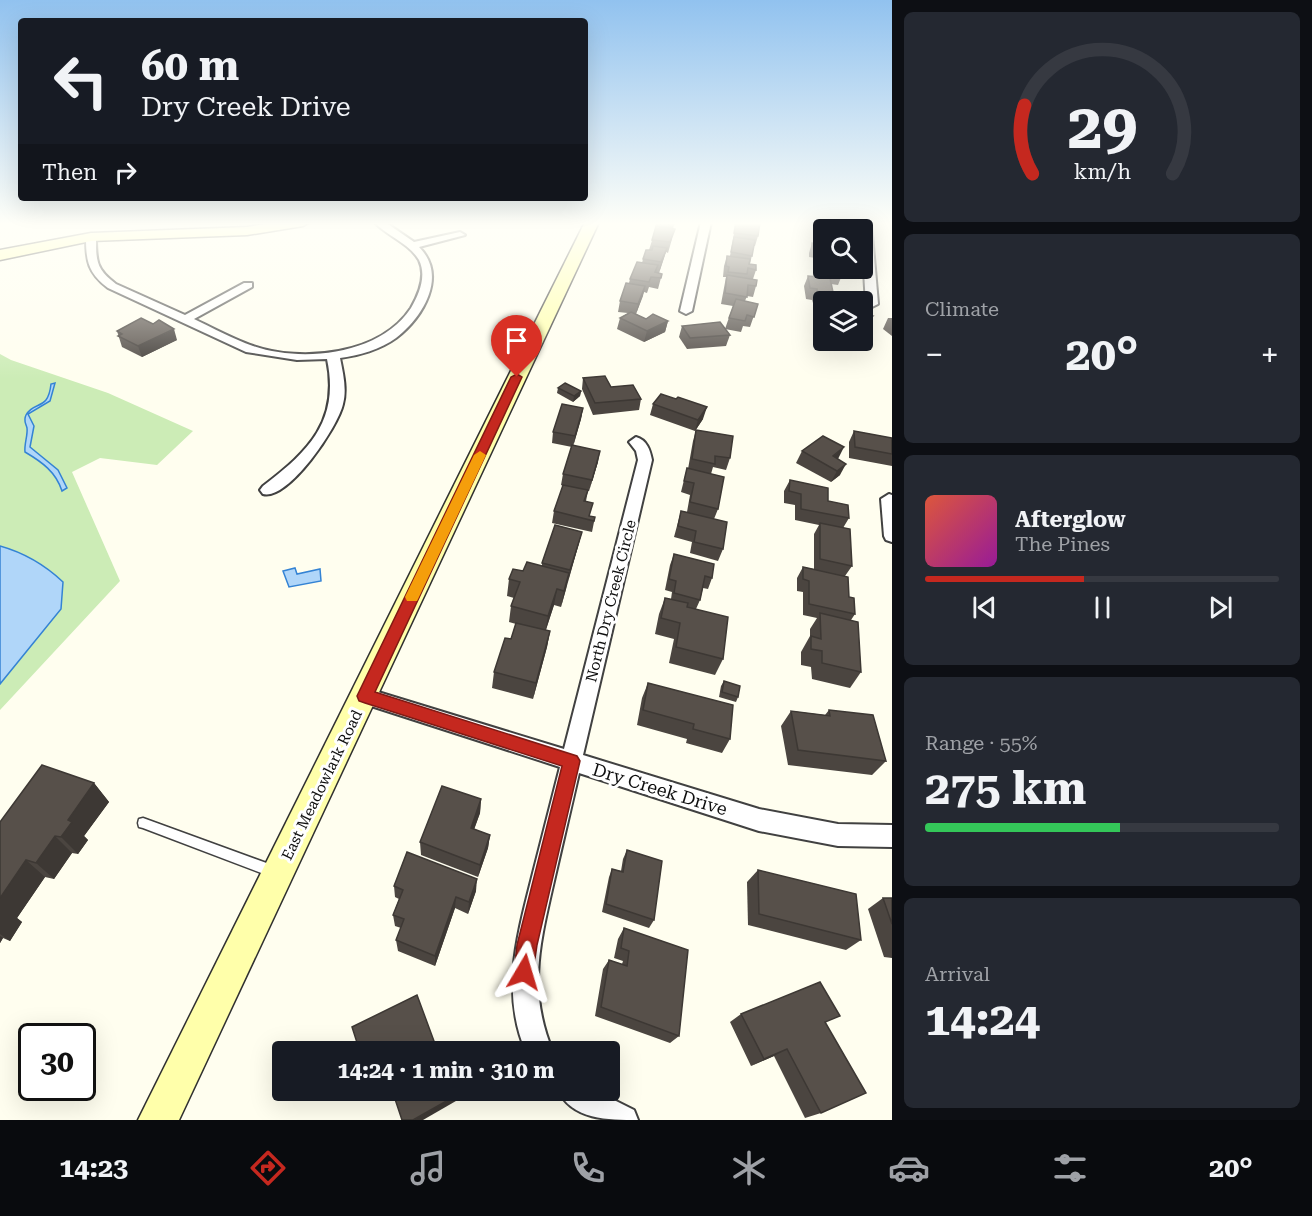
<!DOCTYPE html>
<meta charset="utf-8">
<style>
body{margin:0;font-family:"Roboto Serif",serif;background:#242831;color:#f1f3f6;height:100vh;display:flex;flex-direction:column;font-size:22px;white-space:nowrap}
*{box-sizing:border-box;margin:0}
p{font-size:20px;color:#9ea1a6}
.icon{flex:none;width:33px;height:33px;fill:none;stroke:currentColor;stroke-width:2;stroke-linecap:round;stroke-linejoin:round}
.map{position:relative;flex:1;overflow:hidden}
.side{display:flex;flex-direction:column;gap:12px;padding:12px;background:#0d0f14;width:420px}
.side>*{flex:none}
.hud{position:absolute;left:18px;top:18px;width:570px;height:183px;border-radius:6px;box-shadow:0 6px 24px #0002;background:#171b24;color:#f1f3f6;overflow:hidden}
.buttons{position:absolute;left:813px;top:219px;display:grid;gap:12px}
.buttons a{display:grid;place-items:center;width:60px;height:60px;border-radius:6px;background:#171b24;box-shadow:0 6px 24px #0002;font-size:30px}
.speed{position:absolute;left:18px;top:1023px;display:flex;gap:12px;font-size:30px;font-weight:700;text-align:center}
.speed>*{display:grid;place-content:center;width:78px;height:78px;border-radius:50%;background:#171b24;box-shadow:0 6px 24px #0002;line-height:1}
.speed .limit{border:3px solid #111;border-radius:9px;background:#fff;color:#111}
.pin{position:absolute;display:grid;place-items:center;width:51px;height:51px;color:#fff;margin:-62px -26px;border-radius:50% 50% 50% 0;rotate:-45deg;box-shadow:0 0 6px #0007}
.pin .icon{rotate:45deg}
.me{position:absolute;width:66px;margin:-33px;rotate:7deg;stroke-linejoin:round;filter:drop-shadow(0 0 4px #0008)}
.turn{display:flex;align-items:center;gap:21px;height:126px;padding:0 24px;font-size:27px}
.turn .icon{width:78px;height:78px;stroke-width:2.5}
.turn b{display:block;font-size:42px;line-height:51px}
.then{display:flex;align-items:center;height:57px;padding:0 24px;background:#0003;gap:12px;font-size:22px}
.big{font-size:45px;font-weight:700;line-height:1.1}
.side .card{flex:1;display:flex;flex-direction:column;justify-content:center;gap:9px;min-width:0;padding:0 21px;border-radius:9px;background:#242831}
.side .dial{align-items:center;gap:0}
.dial svg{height:156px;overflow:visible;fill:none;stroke:#363941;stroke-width:7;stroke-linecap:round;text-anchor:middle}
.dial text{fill:#f1f3f6;stroke:none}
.song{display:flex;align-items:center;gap:18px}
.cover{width:72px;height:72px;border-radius:9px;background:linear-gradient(135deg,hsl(10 70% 55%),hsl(300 70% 35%))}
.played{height:6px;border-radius:3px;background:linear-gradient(90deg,#c5281f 45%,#363941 45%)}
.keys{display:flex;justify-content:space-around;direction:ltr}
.heat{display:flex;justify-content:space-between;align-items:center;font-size:33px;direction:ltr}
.charge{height:9px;border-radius:4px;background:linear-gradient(90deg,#34c759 55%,#363941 0)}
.trip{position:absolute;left:272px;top:1041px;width:348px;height:60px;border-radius:6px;background:#171b24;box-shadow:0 6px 24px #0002;font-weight:700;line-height:60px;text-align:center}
.tab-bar{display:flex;height:96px;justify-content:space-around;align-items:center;background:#090b0e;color:#9ea1a6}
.tab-bar .icon{width:42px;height:42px}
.tab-bar .current{color:#c5281f}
.tab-bar b{font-size:27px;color:#f1f3f6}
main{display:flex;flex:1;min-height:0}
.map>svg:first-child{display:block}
</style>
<main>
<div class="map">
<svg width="892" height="1120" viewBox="0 0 892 1120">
<rect width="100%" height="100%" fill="#fffeef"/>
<polygon fill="#ccecb6" points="0,354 11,360 108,393 193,431 157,465 100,458 72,472 120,581 0,710"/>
<g fill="#b0d6f9" stroke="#3483d4" stroke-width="1.5">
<path d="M55 383 50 401 28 414 34 426 30 447 58 470 67 488 62 491C56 472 42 462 25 452 24 444 28 435 27 428 26 423 23 421 26 415 34 400 48 412 51 384Z"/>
<path d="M0 546C25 553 45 565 63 582L61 609 0 684Z"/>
<polygon points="295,568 297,574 320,569 321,581 289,587 283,571"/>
</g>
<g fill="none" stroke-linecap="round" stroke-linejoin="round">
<g stroke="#414141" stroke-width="3">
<polygon id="lane" points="143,818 272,865 276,867 278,871 276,875 272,877 143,828 139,827 138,823 139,819"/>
</g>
<g stroke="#414141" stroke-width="4">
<g id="street">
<path d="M374 222H385L414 242 460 232 465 235 419 247C448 276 423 317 396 338 381 349 358 356 340 358 343 373 347 389 343 404 338 427 288 501 263 494L260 490 263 486C309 451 340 421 327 359L297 360 246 352 108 288C88 273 86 261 86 237L91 234 96 237C96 261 96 269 116 284L185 315 244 283H252V287L194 319C213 328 233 339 253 346 302 363 380 355 411 308 419 294 427 276 419 260 409 243 387 236 374 222Z"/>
<polygon points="701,222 711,222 692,311 686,314 680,311"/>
<polygon points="861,222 871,222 878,304 872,307 866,304"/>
<path d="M636 437C647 440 650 450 652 460L583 755 759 809 838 824 892 825V847L838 846 759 831 579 773C571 809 562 845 554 881 540 943 527 990 553 1052H526C500 992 518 933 533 873 542 838 551 802 560 767L365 704 358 702 355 696 358 690 365 688 564 749 638 460 636 451 629 442Z"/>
<polygon points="889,494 892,495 892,542 886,540 884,536 881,499"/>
<path d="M558 1090H594L634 1110 638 1120C608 1120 572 1120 558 1090Z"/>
</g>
</g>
<g stroke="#303030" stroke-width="3">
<g id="secondary">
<polygon points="278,222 310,222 303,226 247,235 91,241 0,260 0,250 91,233 247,227"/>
<polygon points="585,222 599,222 179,1120 138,1120"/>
</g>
</g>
<use href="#lane" fill="#fff" fill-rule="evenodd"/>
<use href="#street" fill="#fff" fill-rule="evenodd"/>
<use href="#secondary" fill="#ffa" fill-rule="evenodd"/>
</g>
<g fill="#4b4540">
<polygon points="656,222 675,222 673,229 672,239 668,253 666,252 659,273 662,274 658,289 649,287 647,293 644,292 636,314 646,319 668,321 665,332 644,342 617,329 620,318 628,313 618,312 620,301 629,283 630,279 642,263 643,259 649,250 655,231"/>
<polygon points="736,222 758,236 755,246 754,246 750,264 756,270 753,279 756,286 753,297 747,296 745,301 758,304 750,327 743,326 741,332 725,329 733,306 721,304 726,277 723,277 724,266 727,256 730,256"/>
<polygon points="827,222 840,222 824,230 824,268 842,275 838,285 831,284 834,297 832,302 824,302 824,307 814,306 812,300 806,299 804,286 808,276 813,276 813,268 816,258 809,257 809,253 812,243 816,243 819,237 819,233 823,223 827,223"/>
<polygon points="888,318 892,318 892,336 883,329"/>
<polygon points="682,326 730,335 726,346 687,349 679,337"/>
<polygon points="117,331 177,340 142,357 122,347"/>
<polygon points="583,378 611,387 641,399 639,410 593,415 582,389"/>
<polygon points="558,388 581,391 580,396 573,402 557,393"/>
<polygon points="653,404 703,419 695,431 650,415"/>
<polygon points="583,408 581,419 573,446 598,462 589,491 588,491 586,501 590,516 595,517 592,532 552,523 554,511 563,486 561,485 563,474 572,447 552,443 553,432"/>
<polygon points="696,430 730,458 726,470 713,467 711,474 718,509 714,519 723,549 718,561 690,553 692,542 674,537 681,511 687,512 690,495 681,492 687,468 688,469 693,441"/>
<polygon points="854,431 892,438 892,466 849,458 849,442"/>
<polygon points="802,451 838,459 840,475 831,482 796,463"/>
<polygon points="790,480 828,501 849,518 843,528 852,566 845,576 849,597 855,614 851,620 861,672 850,688 812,679 811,667 801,665 801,652 810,636 810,629 817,618 803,615 803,592 797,591 797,578 803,567 814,569 814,534 819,525 795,520 795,505 784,503 784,491"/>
<polygon points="582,532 579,543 561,607 554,605 546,630 550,631 547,647 533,699 492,688 494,672 511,639 516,624 509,622 511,606 514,598 507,596 509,579 523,571 542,566 542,563"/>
<polygon points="674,554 712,578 708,589 703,588 700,600 696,609 723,659 715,675 669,663 674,639 655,634 659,614 665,598 671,599 672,592 665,590 670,565"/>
<polygon points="724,681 738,697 736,702 719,697 721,686"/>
<polygon points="648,683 730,739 722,753 686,743 687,739 637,725 642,698"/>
<polygon points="829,710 886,761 872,775 788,765 781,726 791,711 825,715"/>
<polygon points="94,783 109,802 84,836 88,840 78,854 72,853 54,879 45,877 17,918 22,922 10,941 3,938 0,943 0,822"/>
<polygon points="481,799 480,813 474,829 490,835 488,848 478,877 421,855 420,842"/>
<polygon points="627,850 654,920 649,928 602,912 609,877 612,869 621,871 623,859"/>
<polygon points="758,870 861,940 846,950 748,925 747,882"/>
<polygon points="394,886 476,891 468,914 455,908 435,966 398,951 396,940 401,928 395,926 393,915 399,899 395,897"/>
<polygon points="883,898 892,898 892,958 884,957 868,909"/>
<polygon points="624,928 679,1036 670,1043 595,1016 603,969 609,960 622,964 623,961 614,958 618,939"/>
<polygon points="741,1014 826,1024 821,1113 805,1118 774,1056 751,1066 730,1022"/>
</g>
<g fill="#3d3834">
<polygon points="16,222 29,222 28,223 17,224"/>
<polygon points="667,248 664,258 659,273 661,262"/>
<polygon points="645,286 643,296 636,314 638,304"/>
<polygon points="873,316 868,327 862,330 862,323"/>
<polygon points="668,321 665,332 644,342 647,331"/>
<polygon points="174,329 177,340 142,357 138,346"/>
<polygon points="581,391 580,396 573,402 574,396"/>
<polygon points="707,407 703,419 695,431 698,420"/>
<polygon points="583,408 581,419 573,447 575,436"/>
<polygon points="844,447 838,459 828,466 833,456"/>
<polygon points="600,451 598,462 589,491 592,480"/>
<polygon points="846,464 840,475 831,482 837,471"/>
<polygon points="582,532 579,543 568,581 570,570"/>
<polygon points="569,573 566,589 561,607 564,591"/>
<polygon points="557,589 554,605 545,632 548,616"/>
<polygon points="550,631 547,647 533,699 536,683"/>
<polygon points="94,783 109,802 84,836 88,840 78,854 61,837 68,820"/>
<polygon points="481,799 480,813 470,841 471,828"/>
<polygon points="490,835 488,848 478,877 480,865"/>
<polygon points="55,836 72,853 54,879 36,863"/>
<polygon points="26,860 45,877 17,918 22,922 10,941 0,934 0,898"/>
<polygon points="477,879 476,891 468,914 469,902"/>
<polygon points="456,897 455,908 435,966 435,956"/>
<polygon points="0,936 3,938 0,943"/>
<polygon points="787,1049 774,1056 751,1066 764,1059"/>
<polygon points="466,1090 475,1090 423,1120 413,1120"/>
</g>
<g fill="#57504a" stroke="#3d3834" stroke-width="1.5">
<polygon points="736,222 760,222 758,236 734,233"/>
<polygon points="829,222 840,222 841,230 824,230 823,234 823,223 829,223"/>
<polygon points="656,226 675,229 670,242 652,240"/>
<polygon points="734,237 755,240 752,256 731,252"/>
<polygon points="819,237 824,238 824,253 820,253 820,247 812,246 812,243 819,244"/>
<polygon points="653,246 667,248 661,262 643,259 646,250 652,250"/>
<polygon points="727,256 750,259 749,264 756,265 756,270 748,268 747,274 728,272 729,267 726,266"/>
<polygon points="816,257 824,258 824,268 841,268 842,275 817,271"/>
<polygon points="637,262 658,265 655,272 662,274 661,278 651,277 649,282 630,279"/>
<polygon points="727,275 757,280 756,286 748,285 747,297 725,293"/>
<polygon points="808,276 830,278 834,297 818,295 817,289 810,288"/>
<polygon points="626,283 645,286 638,304 620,301"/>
<polygon points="736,299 758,304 754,317 747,315 745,321 729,318"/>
<polygon points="631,312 646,319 653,314 668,321 647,331 620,318"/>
<polygon points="862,312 873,316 862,323"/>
<polygon points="141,318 153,324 159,320 174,329 138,346 118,336 122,334 117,331"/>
<polygon points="720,322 730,335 690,338 682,326"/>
<polygon points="605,376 611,387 633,385 641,399 595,403 583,378"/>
<polygon points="565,383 581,391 574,396 558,388"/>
<polygon points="661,394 676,399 678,397 707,407 698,420 653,404"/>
<polygon points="562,404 583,408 575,436 553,432"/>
<polygon points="696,430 733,436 730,458 715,456 715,464 692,459"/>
<polygon points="854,431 892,438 892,454 855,447"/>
<polygon points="823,436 844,447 833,456 846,464 837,471 802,451"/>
<polygon points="572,445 600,451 592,480 563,474"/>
<polygon points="687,468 724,477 718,509 690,502 694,483 684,481"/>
<polygon points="790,480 828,488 828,501 848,505 849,518 801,509 801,494 789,491"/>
<polygon points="563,485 588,490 584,501 593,503 589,516 595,517 594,521 554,511"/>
<polygon points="681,511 727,522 723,549 694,542 696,531 678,526"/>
<polygon points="820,523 850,529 852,566 820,559"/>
<polygon points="555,525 582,532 570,570 542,563"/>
<polygon points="674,554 714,564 712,578 705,576 700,600 674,593 676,581 669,579"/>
<polygon points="527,562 569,573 564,591 557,589 548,616 511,606 520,582 509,579 513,569 523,571"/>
<polygon points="803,567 848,577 849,597 854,598 855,614 809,604 809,581 803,579"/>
<polygon points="665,598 688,603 687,607 728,617 723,659 676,647 680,623 661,618"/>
<polygon points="820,613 858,622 861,672 822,663 822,651 811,649 811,636 821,639"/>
<polygon points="516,623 550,631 536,683 494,672 505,638 511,639"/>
<polygon points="724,681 740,686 738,697 722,692"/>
<polygon points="648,683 733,705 730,739 693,729 694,724 643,710"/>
<polygon points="829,710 873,715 886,761 798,750 791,711 830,716"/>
<polygon points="42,765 94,783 68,820 72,822 61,837 55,836 36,863 26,860 0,898 0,822"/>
<polygon points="442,786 481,799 471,828 490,835 480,865 420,842"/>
<polygon points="627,850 662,861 654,920 606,904 612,869 623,872"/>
<polygon points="407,852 477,879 469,902 456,897 435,956 396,940 404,919 393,915 403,890 394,886"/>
<polygon points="758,870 856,894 861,940 759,914"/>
<polygon points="883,898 892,898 892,924"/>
<polygon points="624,928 688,950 679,1036 601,1007 609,960 627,966 629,951 621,948"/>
<polygon points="820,982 840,1016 825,1022 866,1093 821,1113 787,1049 764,1059 741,1014"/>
<polygon points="417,995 438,1052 360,1052 352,1027"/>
<polygon points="461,1044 464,1052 446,1052"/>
<polygon points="392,1090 466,1090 413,1120 402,1120"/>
</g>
<linearGradient id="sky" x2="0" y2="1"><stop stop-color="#91c2ef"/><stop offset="0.59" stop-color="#fffff8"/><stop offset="1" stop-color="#fffff8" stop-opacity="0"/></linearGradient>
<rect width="892" height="379" fill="url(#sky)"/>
<polygon fill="#c5281f" stroke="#801a14" stroke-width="1.5" points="517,374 522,377 375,692 577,756 580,761 537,945 532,979 524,982 517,979 514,972 517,945 562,766 365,703 359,701 357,696 511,377"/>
<polygon fill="#f59e0b" points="480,451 486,455 419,597 417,601 407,601 405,597 474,455"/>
<g text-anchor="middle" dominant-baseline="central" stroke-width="6" stroke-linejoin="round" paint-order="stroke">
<g font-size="15" fill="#0e0e0e" stroke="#fff">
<text transform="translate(611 601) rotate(-76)">North Dry Creek Circle</text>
<text transform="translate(322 785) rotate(-64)">East Meadowlark Road</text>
</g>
<g font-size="18" fill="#0e0e0e" stroke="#fff">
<text transform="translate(660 789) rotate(17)">Dry Creek Drive</text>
</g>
</g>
</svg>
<div class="buttons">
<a><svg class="icon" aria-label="search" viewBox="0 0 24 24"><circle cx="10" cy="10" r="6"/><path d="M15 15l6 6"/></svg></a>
<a><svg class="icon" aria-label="layers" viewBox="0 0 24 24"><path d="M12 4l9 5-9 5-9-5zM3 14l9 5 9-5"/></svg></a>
</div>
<div class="speed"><div class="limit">30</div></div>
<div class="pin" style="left:517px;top:377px;background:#d93025"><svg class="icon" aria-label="arrive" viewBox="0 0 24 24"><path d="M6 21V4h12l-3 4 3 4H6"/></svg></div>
<svg class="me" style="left:524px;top:972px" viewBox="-20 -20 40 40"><path d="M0-17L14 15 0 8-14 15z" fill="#c5281f" stroke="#fff" stroke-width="4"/></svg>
<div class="trip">14:24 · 1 min · 310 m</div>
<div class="hud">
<div class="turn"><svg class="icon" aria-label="left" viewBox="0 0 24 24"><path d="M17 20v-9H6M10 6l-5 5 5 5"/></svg><div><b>60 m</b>Dry Creek Drive</div></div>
<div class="then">Then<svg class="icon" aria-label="right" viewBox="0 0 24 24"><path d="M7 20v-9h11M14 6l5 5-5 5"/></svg></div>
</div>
</div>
<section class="side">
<div class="card dial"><svg viewBox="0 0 100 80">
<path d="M14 69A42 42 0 1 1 86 69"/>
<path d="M14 69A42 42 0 0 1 10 34" stroke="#c5281f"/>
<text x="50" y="56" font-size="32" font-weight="700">29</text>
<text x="50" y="72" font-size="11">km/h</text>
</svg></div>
<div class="card"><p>Climate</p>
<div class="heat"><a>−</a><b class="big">20°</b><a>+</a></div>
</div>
<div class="card">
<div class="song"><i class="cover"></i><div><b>Afterglow</b><p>The Pines</p></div></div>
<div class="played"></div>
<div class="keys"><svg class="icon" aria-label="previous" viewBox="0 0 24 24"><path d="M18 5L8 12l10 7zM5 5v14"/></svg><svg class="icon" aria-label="pause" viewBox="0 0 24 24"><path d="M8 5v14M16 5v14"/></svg><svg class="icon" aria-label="next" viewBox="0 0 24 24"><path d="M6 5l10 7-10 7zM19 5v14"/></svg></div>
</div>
<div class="card"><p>Range · 55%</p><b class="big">275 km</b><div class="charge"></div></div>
<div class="card"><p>Arrival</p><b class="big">14:24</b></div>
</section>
</main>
<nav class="tab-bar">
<b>14:23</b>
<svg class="icon current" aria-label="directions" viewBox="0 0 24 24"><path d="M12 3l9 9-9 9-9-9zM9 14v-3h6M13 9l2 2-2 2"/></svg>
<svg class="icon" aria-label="music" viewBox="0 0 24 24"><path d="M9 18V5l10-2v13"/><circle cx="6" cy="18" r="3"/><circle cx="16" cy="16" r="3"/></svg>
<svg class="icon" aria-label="phone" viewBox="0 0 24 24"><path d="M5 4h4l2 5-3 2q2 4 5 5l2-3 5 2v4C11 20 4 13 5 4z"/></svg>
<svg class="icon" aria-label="climate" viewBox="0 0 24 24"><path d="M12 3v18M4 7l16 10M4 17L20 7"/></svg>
<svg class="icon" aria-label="car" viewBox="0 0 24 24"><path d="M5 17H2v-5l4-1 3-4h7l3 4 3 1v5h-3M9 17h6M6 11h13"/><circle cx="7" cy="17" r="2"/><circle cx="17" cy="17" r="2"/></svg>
<svg class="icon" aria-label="filters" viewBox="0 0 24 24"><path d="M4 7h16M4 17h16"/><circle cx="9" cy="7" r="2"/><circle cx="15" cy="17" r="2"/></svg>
<b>20°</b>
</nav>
